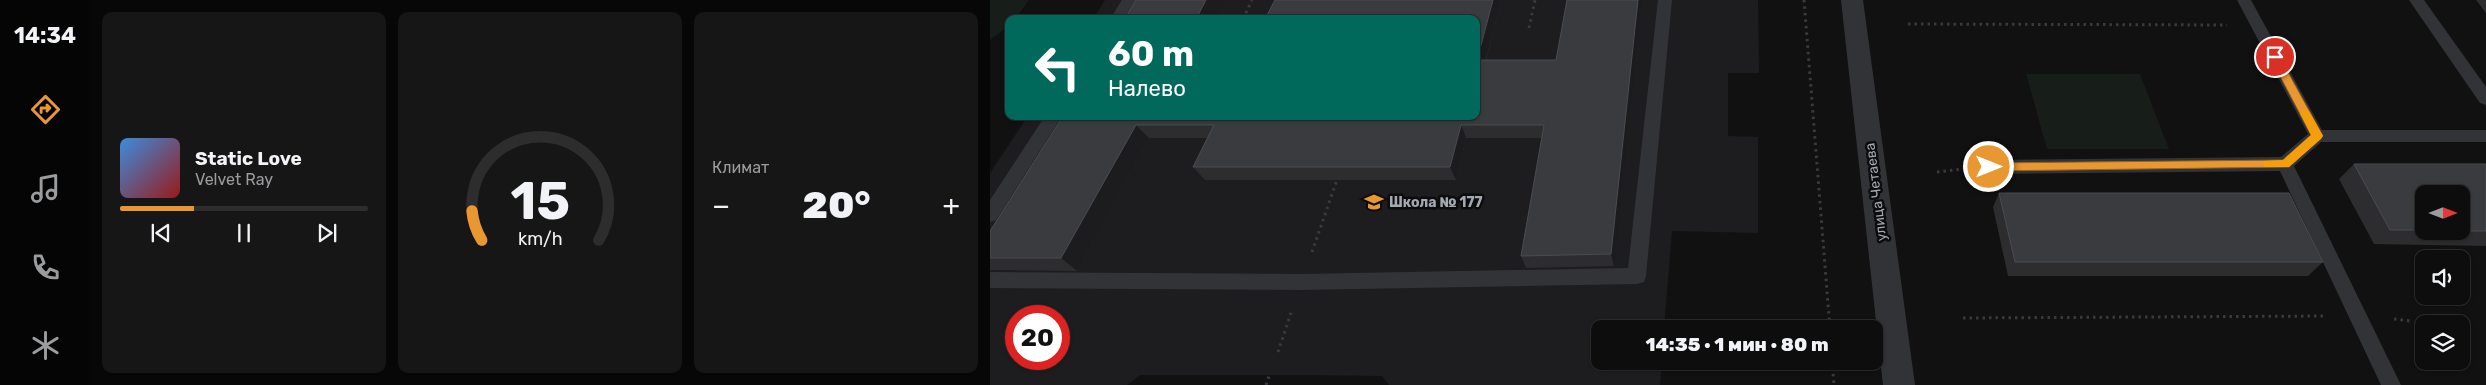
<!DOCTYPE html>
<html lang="ru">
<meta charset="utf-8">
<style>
body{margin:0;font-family:Rubik,sans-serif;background:#161617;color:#f1f3f6;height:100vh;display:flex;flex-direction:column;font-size:19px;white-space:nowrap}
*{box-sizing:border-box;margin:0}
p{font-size:16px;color:#9a9c9e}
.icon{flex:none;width:28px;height:28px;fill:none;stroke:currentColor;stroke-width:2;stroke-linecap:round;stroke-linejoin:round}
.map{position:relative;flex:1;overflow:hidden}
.panel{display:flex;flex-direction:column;gap:12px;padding:12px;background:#070708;width:900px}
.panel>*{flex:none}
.banner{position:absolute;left:15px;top:15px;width:475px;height:105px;border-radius:10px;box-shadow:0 1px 4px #0004,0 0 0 1px #2d2d2e;background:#00695c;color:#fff;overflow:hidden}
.needle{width:32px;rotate:90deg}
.fabs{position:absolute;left:1425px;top:185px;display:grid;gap:10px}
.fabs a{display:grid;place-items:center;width:55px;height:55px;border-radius:10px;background:#0d0d0e;box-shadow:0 1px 4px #0004,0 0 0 1px #2d2d2e;font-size:25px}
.speed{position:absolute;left:15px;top:305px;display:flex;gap:10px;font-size:25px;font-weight:700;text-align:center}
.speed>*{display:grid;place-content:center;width:65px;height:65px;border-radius:50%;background:#0d0d0e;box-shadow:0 1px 4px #0004,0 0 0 1px #2d2d2e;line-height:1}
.speed .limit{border:8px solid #d22;background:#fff;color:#111}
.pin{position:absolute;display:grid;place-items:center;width:42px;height:42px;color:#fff;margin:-21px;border:2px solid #fff;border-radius:50%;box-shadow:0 1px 5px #0007}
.me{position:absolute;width:55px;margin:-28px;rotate:90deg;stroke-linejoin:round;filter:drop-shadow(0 0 4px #0008)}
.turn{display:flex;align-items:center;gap:18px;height:105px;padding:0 20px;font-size:22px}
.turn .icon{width:65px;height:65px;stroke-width:2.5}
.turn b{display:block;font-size:35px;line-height:42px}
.big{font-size:38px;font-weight:800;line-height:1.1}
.panel .tile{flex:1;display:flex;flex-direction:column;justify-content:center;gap:8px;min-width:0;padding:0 18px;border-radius:10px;background:#161617}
.panel .dial{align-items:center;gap:0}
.dial svg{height:130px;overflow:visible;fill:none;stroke:#2d2d2e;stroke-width:7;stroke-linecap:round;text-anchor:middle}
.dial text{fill:#f1f3f6;stroke:none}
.song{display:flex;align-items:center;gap:15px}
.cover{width:60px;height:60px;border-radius:8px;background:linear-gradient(135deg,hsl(210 70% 55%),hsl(0 70% 35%))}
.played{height:5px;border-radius:2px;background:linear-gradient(90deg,#e99831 30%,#2d2d2e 30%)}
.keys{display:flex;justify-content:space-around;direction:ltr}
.heat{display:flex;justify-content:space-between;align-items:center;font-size:28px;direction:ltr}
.panel .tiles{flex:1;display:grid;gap:12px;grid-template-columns:repeat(3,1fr)}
.trip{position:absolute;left:601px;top:320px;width:292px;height:50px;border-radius:10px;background:#0d0d0e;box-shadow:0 1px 4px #0004,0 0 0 1px #2d2d2e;font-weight:800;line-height:50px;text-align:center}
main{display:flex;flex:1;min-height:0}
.menu{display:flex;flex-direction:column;width:90px;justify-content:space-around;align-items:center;background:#050506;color:#9a9c9e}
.menu .icon{width:35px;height:35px}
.menu .on{color:#e99831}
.menu b{font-size:22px;color:#f1f3f6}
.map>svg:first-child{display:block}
</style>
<main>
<nav class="menu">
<b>14:34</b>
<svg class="icon on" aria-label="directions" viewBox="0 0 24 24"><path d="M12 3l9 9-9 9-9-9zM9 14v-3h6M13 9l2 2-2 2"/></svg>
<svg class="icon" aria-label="music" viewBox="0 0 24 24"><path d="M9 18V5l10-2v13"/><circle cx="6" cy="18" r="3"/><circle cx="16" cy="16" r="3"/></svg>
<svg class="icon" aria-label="phone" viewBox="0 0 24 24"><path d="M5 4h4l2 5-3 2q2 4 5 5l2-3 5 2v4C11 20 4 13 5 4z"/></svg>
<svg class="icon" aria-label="climate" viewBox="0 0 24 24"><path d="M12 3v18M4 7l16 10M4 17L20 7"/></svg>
</nav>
<section class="panel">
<div class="tiles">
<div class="tile">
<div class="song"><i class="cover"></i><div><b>Static Love</b><p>Velvet Ray</p></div></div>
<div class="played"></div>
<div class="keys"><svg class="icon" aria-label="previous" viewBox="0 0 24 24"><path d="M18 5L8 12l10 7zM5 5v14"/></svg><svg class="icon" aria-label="pause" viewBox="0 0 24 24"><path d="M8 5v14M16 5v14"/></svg><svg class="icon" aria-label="next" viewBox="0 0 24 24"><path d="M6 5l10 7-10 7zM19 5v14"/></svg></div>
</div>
<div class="tile dial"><svg viewBox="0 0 100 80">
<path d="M14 69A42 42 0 1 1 86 69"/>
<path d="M14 69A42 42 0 0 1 8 51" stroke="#e99831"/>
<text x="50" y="56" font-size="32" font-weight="700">15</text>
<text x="50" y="72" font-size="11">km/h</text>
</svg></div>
<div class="tile"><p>Климат</p>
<div class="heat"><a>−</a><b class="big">20°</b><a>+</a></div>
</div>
</div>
</section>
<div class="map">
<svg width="1496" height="385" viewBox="0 0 1496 385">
<rect width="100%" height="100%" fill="#111112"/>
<path fill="#1d1d1f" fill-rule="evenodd" d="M115 0H768L769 73H738V136L768 137V233L682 231 674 329H610V361H672L670 385H399L392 376 319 375H150L137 385H0V173L38 116H486V19H103ZM26 316H69V359H26Z"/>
<g fill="#171d18">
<polygon points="0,0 39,0 25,19 19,19 19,26 0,40"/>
<polygon points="1036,74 1150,74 1179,149 1057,149"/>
</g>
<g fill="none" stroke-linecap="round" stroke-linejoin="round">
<g stroke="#383a3e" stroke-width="3" stroke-dasharray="2.5 4" stroke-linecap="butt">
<polyline points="814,0 840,329"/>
<polyline points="253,19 262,0"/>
<polyline points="918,24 1237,25"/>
<polyline points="539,28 545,0"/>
<polyline points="947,172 974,169"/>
<polyline points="322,252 348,177"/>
<polyline points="973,318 1335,316"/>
<polyline points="1404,319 1420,321"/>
<polyline points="288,352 302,310"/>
<polyline points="842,361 844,385"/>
<polyline points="276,385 279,376"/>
</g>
<g fill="#323337" fill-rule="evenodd">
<polygon points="132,0 146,0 135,19 120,19"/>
<polygon points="668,0 682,0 656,276 654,282 647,284 311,290 0,288 0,272 311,274 638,268"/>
<polygon points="1247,0 1261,0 1332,130 1496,130 1496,142 1331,142 1304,166 1411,385 1391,385 1290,171 999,174 993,172 990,167 993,162 999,160 1291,157 1318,134"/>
<polygon points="1419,0 1434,0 1496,87 1496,105 1490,103"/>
<polygon points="55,116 72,116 6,220 0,222 0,200"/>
</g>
<polygon fill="#323337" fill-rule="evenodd" points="851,0 873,0 925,385 893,385"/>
</g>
<g fill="#2d2d30" fill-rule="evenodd">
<polygon points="285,0 511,0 496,60 566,60 577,0 624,266 536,268 531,256 552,138 476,138 466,180 215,180 203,167 217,138 159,138 87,271 0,270 0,231 73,116 486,116"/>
<polygon points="1486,0 1496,0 1496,13"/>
<path d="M1364 164H1496V246L1384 244 1349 179ZM1434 194 1471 231H1434Z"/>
<polygon points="1009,193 1333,262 1318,276 1018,276 1003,207"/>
</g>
<g fill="#1c1c1e">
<polygon points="216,0 234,0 224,19 206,19"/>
<polygon points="503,0 511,0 492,74 487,60"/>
<polygon points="648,0 651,0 624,266 621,254"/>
<polygon points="146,125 159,138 87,271 71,258"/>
<polygon points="471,125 476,138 466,180 460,167"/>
</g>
<g fill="#3a3b3e" stroke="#4a4c50">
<polygon points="146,0 216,0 206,19 135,19"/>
<polygon points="285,0 503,0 487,60 566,60 577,0 648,0 621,254 531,256 554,125 471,125 460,167 203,167 224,125 146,125 71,258 0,258 0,231 73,116 486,116 486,19 275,19"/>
<polygon points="1364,164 1496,164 1496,231 1471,231 1471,194 1434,194 1434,230 1400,230"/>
<polygon points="1009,193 1299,193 1333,262 1025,262"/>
</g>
<polygon fill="#e99831" stroke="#976320" points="1285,53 1288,54 1333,136 1299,167 999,171 994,167 999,163 1293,160 1321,135 1280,57"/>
<polygon fill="#f59e0b" points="1315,109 1319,111 1333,136 1331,139 1299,167 1274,167 1274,161 1293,160 1321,135 1310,113"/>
<defs>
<g id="school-bare" transform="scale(1.5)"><path d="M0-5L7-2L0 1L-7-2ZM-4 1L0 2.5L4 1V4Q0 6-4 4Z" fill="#e99831" stroke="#0c0c0d" stroke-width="2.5" paint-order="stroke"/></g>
</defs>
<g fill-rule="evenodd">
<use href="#school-bare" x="384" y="202"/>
</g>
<g text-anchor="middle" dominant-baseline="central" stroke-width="5" stroke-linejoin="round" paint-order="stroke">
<g font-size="14" fill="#a3a9b2" stroke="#0c0c0d">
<text transform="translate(886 192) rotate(-97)">улица Четаева</text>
</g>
<g font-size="14" font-weight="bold" fill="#a3a9b2" stroke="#0c0c0d" text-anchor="start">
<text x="399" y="202">Школа № 177</text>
</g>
</g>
</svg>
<div class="fabs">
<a><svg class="needle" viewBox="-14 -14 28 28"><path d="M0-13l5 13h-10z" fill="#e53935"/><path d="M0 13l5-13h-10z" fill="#9a9c9e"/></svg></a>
<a><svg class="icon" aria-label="sound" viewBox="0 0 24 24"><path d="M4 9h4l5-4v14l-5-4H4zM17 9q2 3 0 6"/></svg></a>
<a><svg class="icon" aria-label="layers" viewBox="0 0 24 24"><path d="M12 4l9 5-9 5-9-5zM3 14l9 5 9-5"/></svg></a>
</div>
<div class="speed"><div class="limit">20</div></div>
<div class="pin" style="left:1285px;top:57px;background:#d93025"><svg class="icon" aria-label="arrive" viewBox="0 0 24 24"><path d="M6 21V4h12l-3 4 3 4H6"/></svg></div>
<svg class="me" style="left:999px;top:167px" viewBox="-20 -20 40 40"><circle r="17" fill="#e99831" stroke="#fff" stroke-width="3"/><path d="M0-11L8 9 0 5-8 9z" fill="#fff"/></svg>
<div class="trip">14:35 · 1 мин · 80 m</div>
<div class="banner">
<div class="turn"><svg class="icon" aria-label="left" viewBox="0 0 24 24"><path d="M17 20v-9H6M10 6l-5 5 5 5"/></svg><div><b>60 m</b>Налево</div></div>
</div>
</div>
</main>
